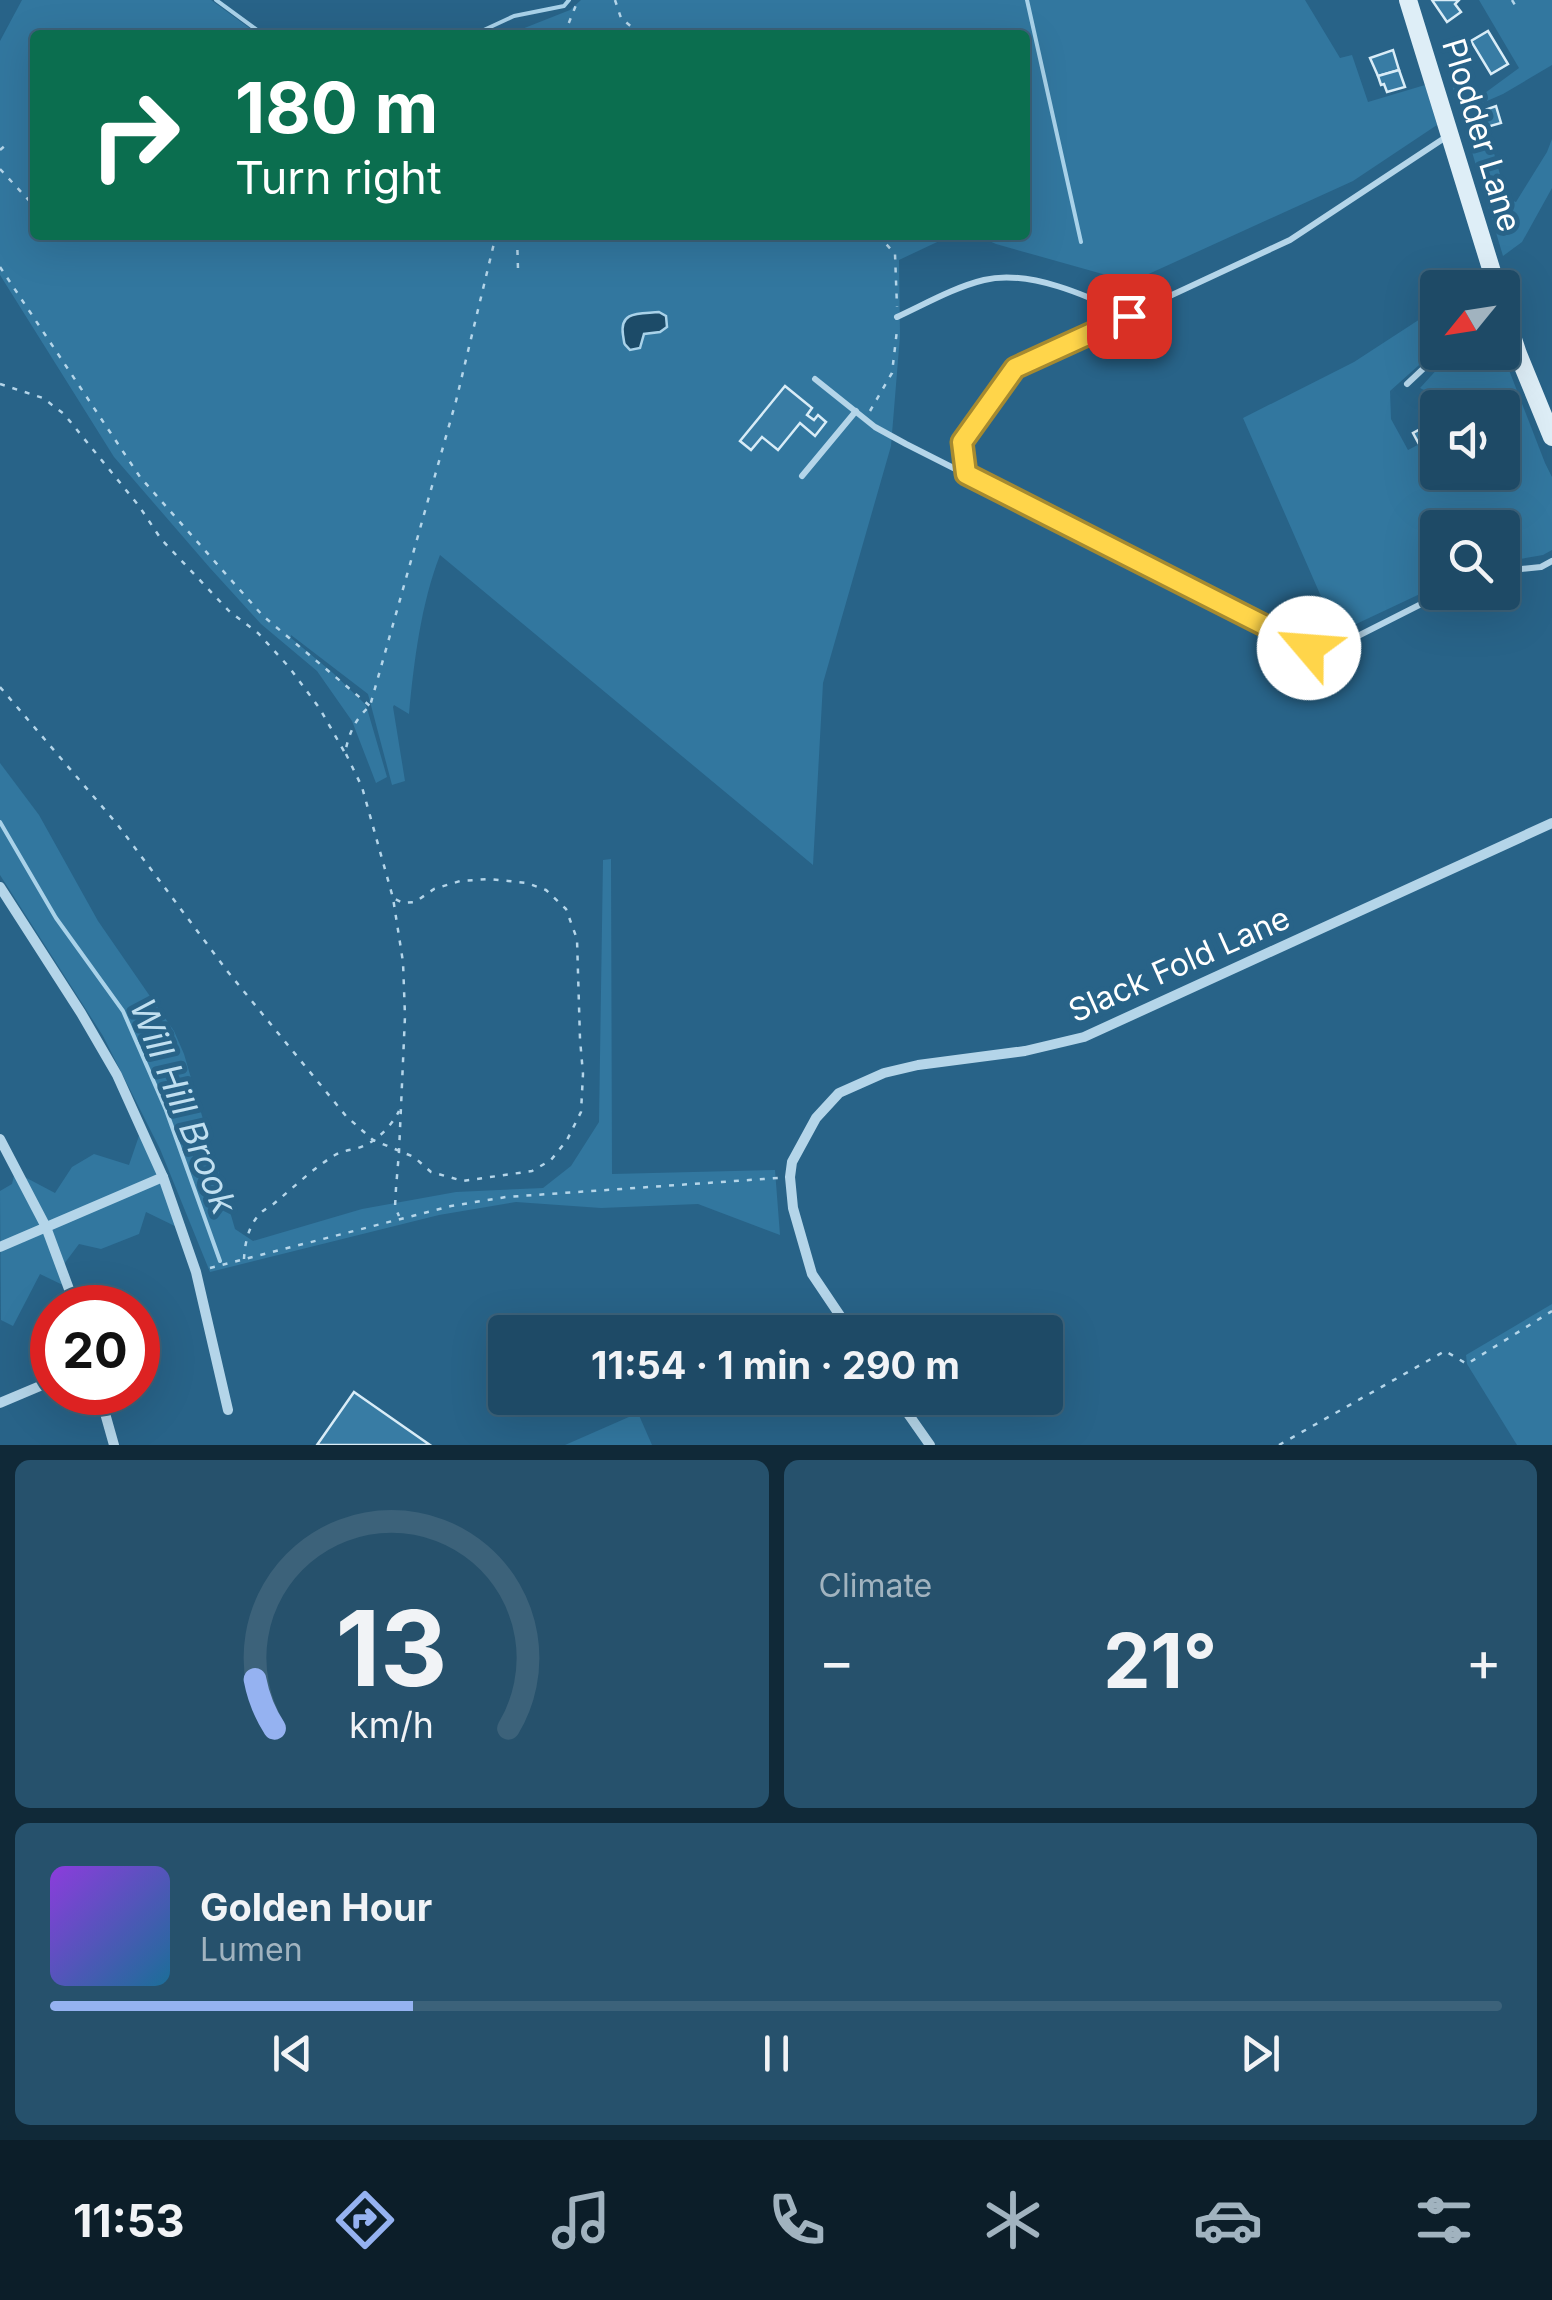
<!DOCTYPE html>
<meta charset="utf-8">
<style>
body{margin:0;font-family:Inter,sans-serif;background:#26516c;color:#f1f3f6;height:100vh;display:flex;flex-direction:column;font-size:38px;white-space:nowrap}
*{box-sizing:border-box;margin:0}
p{font-size:32px;color:#a1b3bf}
.icon{flex:none;width:55px;height:55px;fill:none;stroke:currentColor;stroke-width:2;stroke-linecap:round;stroke-linejoin:round}
.map{position:relative;height:1445px;overflow:hidden}
.details{display:flex;flex-direction:column;gap:15px;padding:15px;background:#102938;flex:1}
.details>*{flex:none}
.hud{position:absolute;left:30px;top:30px;width:1000px;height:210px;border-radius:10px;box-shadow:0 10px 40px #0002,0 0 0 2px #3c627a;background:#0b6e4f;color:#fff;overflow:hidden}
.needle{width:65px;rotate:240deg}
.tools{position:absolute;left:1420px;top:270px;display:grid;gap:20px}
.tools a{display:grid;place-items:center;width:100px;height:100px;border-radius:10px;background:#1e4a66;box-shadow:0 10px 40px #0002,0 0 0 2px #3c627a;font-size:50px}
.speed{position:absolute;left:30px;top:1285px;display:flex;gap:20px;font-size:50px;font-weight:700;text-align:center}
.speed>*{display:grid;place-content:center;width:130px;height:130px;border-radius:50%;background:#1e4a66;box-shadow:0 10px 40px #0002,0 0 0 2px #3c627a;line-height:1}
.speed .limit{border:15px solid #d22;background:#fff;color:#111}
.pin{position:absolute;display:grid;place-items:center;width:85px;height:85px;color:#fff;margin:-42px;border-radius:20px;box-shadow:0 5px 15px #0006}
.me{position:absolute;width:110px;margin:-55px;rotate:297deg;stroke-linejoin:round;filter:drop-shadow(0 0 8px #0008)}
.turn{display:flex;align-items:center;gap:35px;height:210px;padding:0 40px;font-size:45px}
.turn .icon{width:130px;height:130px;stroke-width:2.5}
.turn b{display:block;font-size:70px;line-height:85px}
.big{font-size:75px;font-weight:700;line-height:1.1}
.details .tile{flex:1;display:flex;flex-direction:column;justify-content:center;gap:15px;min-width:0;padding:0 35px;border-radius:15px;background:#26516c}
.details .dial{align-items:center;gap:0}
.dial svg{height:260px;overflow:visible;fill:none;stroke:#3c627a;stroke-width:7;stroke-linecap:round;text-anchor:middle}
.dial text{fill:#f1f3f6;stroke:none}
.song{display:flex;align-items:center;gap:30px}
.cover{width:120px;height:120px;border-radius:15px;background:linear-gradient(135deg,hsl(270 70% 55%),hsl(200 70% 35%))}
.played{height:10px;border-radius:5px;background:linear-gradient(90deg,#95b2f1 25%,#3c627a 25%)}
.keys{display:flex;justify-content:space-around;direction:ltr}
.heat{display:flex;justify-content:space-between;align-items:center;font-size:55px;direction:ltr}
.details .tiles{flex:1;display:grid;gap:15px;grid-template-columns:1fr 1fr}
.tile:last-child{grid-column:span 2}
.trip{position:absolute;left:488px;top:1315px;width:575px;height:100px;border-radius:10px;background:#1e4a66;box-shadow:0 10px 40px #0002,0 0 0 2px #3c627a;font-weight:700;line-height:100px;text-align:center}
.menu{display:flex;height:160px;justify-content:space-around;align-items:center;background:#0c1e29;color:#a1b3bf}
.menu .icon{width:70px;height:70px}
.menu .selected{color:#95b2f1}
.menu b{font-size:45px;color:#f1f3f6}
.map>svg:first-child{display:block}
</style>
<div class="map">
<svg width="1552" height="1445" viewBox="0 0 1552 1445">
<rect width="100%" height="100%" fill="#286388"/>
<g fill="#32779f">
<path d="M22 0H211L259 35H35V235H952L899 260 900 336 891 446 823 683 813 865 440 555C421 604 414 661 409 714L394 705 393 707 405 781 392 785 368 694 291 635V638L333 673 366 705 387 777 376 783 352 721 317 671 261 624 210 568 114 457 0 275V41Z"/>
<polygon points="581,0 1305,0 1340,58 1352,55 1368,102 1425,85 1437,125 1353,181 1131,282 996,244 976,235 1025,235 1025,35 507,35 570,10"/>
<polygon points="1479,0 1552,0 1552,65 1503,94 1480,104 1507,199 1516,202 1547,152 1552,139 1552,188 1522,242 1503,256 1447,68 1460,59 1474,101 1519,68"/>
<polygon points="1437,308 1437,349 1390,391 1391,419 1408,450 1437,435 1438,472 1502,472 1502,408 1439,407 1432,394 1420,388 1452,353 1502,352 1545,463 1552,477 1552,550 1543,555 1503,562 1502,528 1438,528 1437,586 1337,633 1243,418 1354,362"/>
<polygon points="0,763 39,815 98,921 174,1031 184,1054 235,1229 253,1241 362,1209 456,1192 543,1188 571,1166 599,1122 603,860 611,859 612,1174 775,1170 780,1235 698,1204 601,1208 516,1202 439,1215 210,1272 160,1149 103,1036 0,875"/>
<polygon points="141,1130 181,1229 146,1212 139,1234 101,1249 79,1244 61,1268 69,1288 40,1274 13,1326 1,1320 0,1191 12,1184 16,1167 19,1174 55,1193 72,1167 94,1154 129,1165"/>
<polygon points="1552,1304 1552,1445 1517,1445 1467,1364 1466,1355"/>
<polygon points="638,1413 652,1445 565,1445"/>
</g>
<path fill="#1c4b68" stroke="#a9d2e9" stroke-width="2.5" d="M659 312 666 316 667 327 660 332 644 334 640 348 630 350C623 342 625 347 623 335 619 310 641 314 659 312Z"/>
<g fill="none" stroke-linecap="round" stroke-linejoin="round">
<g stroke="#a9d2e9" stroke-width="4">
<polyline points="216,0 264,35"/>
<polyline points="1027,0 1081,242"/>
<polyline points="473,35 514,16 564,6 569,0"/>
<polyline points="0,822 56,918 123,1011 166,1110 220,1261"/>
</g>
</g>
<g fill="#387ca4" stroke="#d8ecf7" stroke-width="2.5">
<polygon points="1432,0 1459,0 1455,4 1461,12 1447,22"/>
<polygon points="1488,31 1508,64 1491,74 1471,41"/>
<polygon points="1393,50 1399,70 1378,76 1370,58"/>
<polygon points="1399,70 1405,87 1387,92 1384,84 1381,85 1378,76"/>
<polygon points="1496,106 1501,123 1487,127 1482,111"/>
<polygon points="785,386 812,408 807,415 814,420 818,415 826,422 815,436 800,423 778,450 762,437 751,450 740,441"/>
<polygon points="1437,420 1438,435 1419,444 1413,433"/>
<polygon points="354,1392 430,1445 317,1445"/>
</g>
<g fill="none" stroke-linecap="round" stroke-linejoin="round">
<g stroke="#b4d5e9" stroke-width="2.5" stroke-dasharray="5 8" stroke-linecap="butt">
<polyline points="615,0 621,18 641,35"/>
<polyline points="1512,0 1515,5"/>
<polyline points="541,35 565,29"/>
<polyline points="564,35 578,0"/>
<polyline points="0,150 8,143"/>
<polyline points="0,169 35,207"/>
<polyline points="510,235 520,239 526,235"/>
<polyline points="878,235 895,254 897,307"/>
<polyline points="517,237 518,269"/>
<polyline points="0,267 140,477 263,616 370,706"/>
<path d="M0 384 43 398 64 414 139 506 161 539 229 611 258 633 289 667 320 709 345 753C349 733 355 719 370 706L456 401 496 235"/>
<polyline points="870,411 892,373 897,330"/>
<polyline points="0,687 117,824 228,972 346,1116 373,1140 414,1157 431,1172 463,1181 532,1171 551,1160 567,1140 581,1112 583,1074 580,1039 577,939 566,909 546,890 527,883 489,879 460,881 434,889 415,902 403,903 393,898"/>
<polyline points="346,754 362,787 393,898 403,962 405,1016 399,1152 396,1188 395,1207 399,1216"/>
<path d="M244 1259C245 1239 251 1215 271 1206 292 1189 312 1169 335 1155 342 1151 350 1150 358 1148 375 1143 391 1127 399 1111"/>
<polyline points="210,1268 451,1206 506,1197 778,1178"/>
<polyline points="1279,1445 1445,1351 1467,1364 1552,1311"/>
</g>
<g stroke="#b4d5e9" stroke-width="6">
<path d="M897 317C925 304 955 287 984 280 1029 269 1088 296 1128 315"/>
<polyline points="815,379 875,427 906,444 1309,648 1325,650 1346,642 1445,592"/>
<polyline points="1407,384 1441,352"/>
<polyline points="966,473 962,442 1015,368 1290,240 1446,137"/>
<polyline points="802,476 856,411"/>
<polyline points="1502,571 1541,567 1552,561"/>
</g>
<g stroke="#b4d5e9" stroke-width="10">
<polyline points="0,887 81,1013 117,1075 163,1177 196,1272 228,1410"/>
<polyline points="0,1139 46,1227 76,1308"/>
<polyline points="0,1247 163,1177"/>
<polyline points="851,1332 812,1274 793,1208 790,1177 792,1162 816,1118 839,1093 884,1073 918,1065 1025,1051 1084,1037 1552,823"/>
<polyline points="99,1392 114,1445"/>
<polyline points="897,1398 930,1445"/>
<polyline points="0,1403 52,1381"/>
</g>
<g stroke="#deeef7" stroke-width="18">
<polyline points="1408,0 1497,288"/>
<polyline points="1502,306 1518,354 1552,437"/>
</g>
</g>
<g fill="none" stroke-linecap="round" stroke-linejoin="round">
<g stroke="#a68a30" stroke-width="25">
<polyline id="route" points="1129,316 1015,368 962,442 966,474 1309,648"/>
</g>
<use href="#route" stroke="#ffd54a" stroke-width="18"/>
</g>
<g text-anchor="middle" dominant-baseline="central" stroke-width="10" stroke-linejoin="round" paint-order="stroke">
<g font-size="32" fill="#fff" stroke="#286388">
<text transform="translate(1482 135) rotate(73)">Plodder Lane</text>
<text transform="translate(1179 964) rotate(-24)">Slack Fold Lane</text>
</g>
<g font-size="35" font-style="italic" fill="#c0dff0" stroke="#286388">
<text transform="translate(184 1106) rotate(68)">Will Hill Brook</text>
</g>
</g>
</svg>
<div class="tools">
<a><svg class="needle" viewBox="-14 -14 28 28"><path d="M0-13l5 13h-10z" fill="#e53935"/><path d="M0 13l5-13h-10z" fill="#a1b3bf"/></svg></a>
<a><svg class="icon" aria-label="sound" viewBox="0 0 24 24"><path d="M4 9h4l5-4v14l-5-4H4zM17 9q2 3 0 6"/></svg></a>
<a><svg class="icon" aria-label="search" viewBox="0 0 24 24"><circle cx="10" cy="10" r="6"/><path d="M15 15l6 6"/></svg></a>
</div>
<div class="speed"><div class="limit">20</div></div>
<div class="pin" style="left:1129px;top:316px;background:#d93025"><svg class="icon" aria-label="arrive" viewBox="0 0 24 24"><path d="M6 21V4h12l-3 4 3 4H6"/></svg></div>
<svg class="me" style="left:1309px;top:648px" viewBox="-20 -20 40 40"><circle r="19" fill="#fff"/><path d="M0-13L10 11 0 6-10 11z" fill="#ffd54a"/></svg>
<div class="trip">11:54 · 1 min · 290 m</div>
<div class="hud">
<div class="turn"><svg class="icon" aria-label="right" viewBox="0 0 24 24"><path d="M7 20v-9h11M14 6l5 5-5 5"/></svg><div><b>180 m</b>Turn right</div></div>
</div>
</div>
<section class="details">
<div class="tiles">
<div class="tile dial"><svg viewBox="0 0 100 80">
<path d="M14 69A42 42 0 1 1 86 69"/>
<path d="M14 69A42 42 0 0 1 8 54" stroke="#95b2f1"/>
<text x="50" y="56" font-size="32" font-weight="700">13</text>
<text x="50" y="72" font-size="11">km/h</text>
</svg></div>
<div class="tile"><p>Climate</p>
<div class="heat"><a>−</a><b class="big">21°</b><a>+</a></div>
</div>
<div class="tile">
<div class="song"><i class="cover"></i><div><b>Golden Hour</b><p>Lumen</p></div></div>
<div class="played"></div>
<div class="keys"><svg class="icon" aria-label="previous" viewBox="0 0 24 24"><path d="M18 5L8 12l10 7zM5 5v14"/></svg><svg class="icon" aria-label="pause" viewBox="0 0 24 24"><path d="M8 5v14M16 5v14"/></svg><svg class="icon" aria-label="next" viewBox="0 0 24 24"><path d="M6 5l10 7-10 7zM19 5v14"/></svg></div>
</div>
</div>
</section>
<nav class="menu">
<b>11:53</b>
<svg class="icon selected" aria-label="directions" viewBox="0 0 24 24"><path d="M12 3l9 9-9 9-9-9zM9 14v-3h6M13 9l2 2-2 2"/></svg>
<svg class="icon" aria-label="music" viewBox="0 0 24 24"><path d="M9 18V5l10-2v13"/><circle cx="6" cy="18" r="3"/><circle cx="16" cy="16" r="3"/></svg>
<svg class="icon" aria-label="phone" viewBox="0 0 24 24"><path d="M5 4h4l2 5-3 2q2 4 5 5l2-3 5 2v4C11 20 4 13 5 4z"/></svg>
<svg class="icon" aria-label="climate" viewBox="0 0 24 24"><path d="M12 3v18M4 7l16 10M4 17L20 7"/></svg>
<svg class="icon" aria-label="car" viewBox="0 0 24 24"><path d="M5 17H2v-5l4-1 3-4h7l3 4 3 1v5h-3M9 17h6M6 11h13"/><circle cx="7" cy="17" r="2"/><circle cx="17" cy="17" r="2"/></svg>
<svg class="icon" aria-label="filters" viewBox="0 0 24 24"><path d="M4 7h16M4 17h16"/><circle cx="9" cy="7" r="2"/><circle cx="15" cy="17" r="2"/></svg>
</nav>
